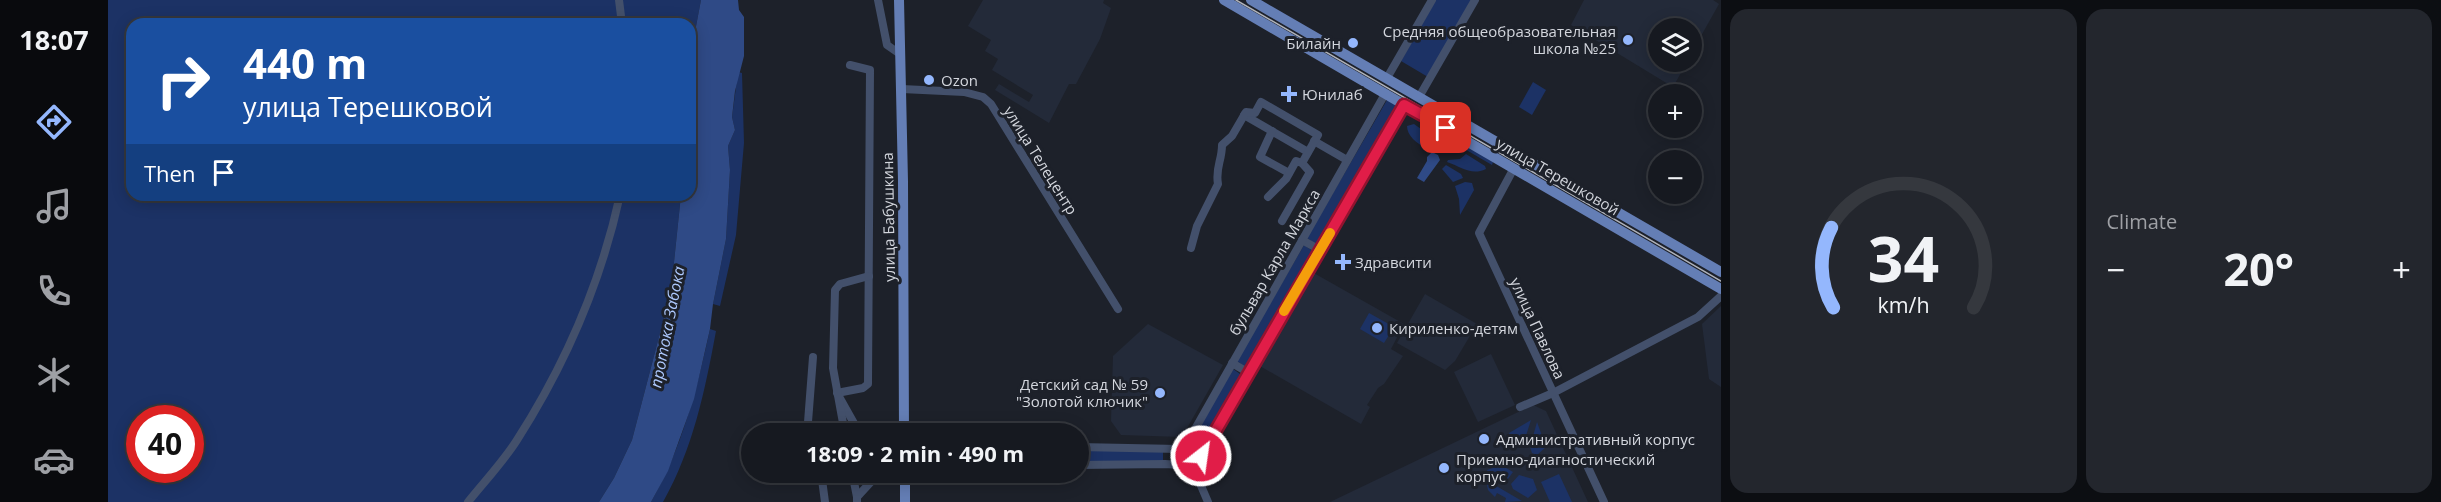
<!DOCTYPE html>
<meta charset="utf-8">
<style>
body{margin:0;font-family:"Open Sans",sans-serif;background:#23262d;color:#f1f3f6;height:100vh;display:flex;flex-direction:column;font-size:22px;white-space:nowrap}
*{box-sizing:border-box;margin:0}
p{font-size:20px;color:#9ea0a5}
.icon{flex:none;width:33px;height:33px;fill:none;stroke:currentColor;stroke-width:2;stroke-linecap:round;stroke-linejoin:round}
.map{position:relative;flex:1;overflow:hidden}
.details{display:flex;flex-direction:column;gap:9px;padding:9px;background:#0c0e12;width:720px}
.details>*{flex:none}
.top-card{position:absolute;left:18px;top:18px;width:570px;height:183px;border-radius:18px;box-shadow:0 3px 15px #0003,0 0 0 2px #35383e;background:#1a4fa0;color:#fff;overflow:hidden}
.tools{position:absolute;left:1540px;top:18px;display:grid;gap:12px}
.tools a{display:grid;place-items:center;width:54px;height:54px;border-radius:50%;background:#161920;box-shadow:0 3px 15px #0003,0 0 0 2px #35383e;font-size:30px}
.speed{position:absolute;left:18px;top:405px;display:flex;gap:12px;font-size:30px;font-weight:700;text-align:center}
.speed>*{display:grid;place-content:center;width:78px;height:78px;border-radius:50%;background:#161920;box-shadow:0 3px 15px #0003,0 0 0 2px #35383e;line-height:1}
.speed .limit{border:9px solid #d22;background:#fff;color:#111}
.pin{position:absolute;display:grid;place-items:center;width:51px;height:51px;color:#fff;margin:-26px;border-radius:12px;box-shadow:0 3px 9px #0006}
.me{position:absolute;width:66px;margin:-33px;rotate:30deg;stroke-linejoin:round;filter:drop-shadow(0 0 4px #0008)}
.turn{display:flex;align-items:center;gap:21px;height:126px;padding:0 18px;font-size:27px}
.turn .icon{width:78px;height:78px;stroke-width:2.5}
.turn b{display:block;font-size:42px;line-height:51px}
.then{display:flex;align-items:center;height:57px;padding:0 18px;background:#0003;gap:12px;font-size:22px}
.big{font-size:45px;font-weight:700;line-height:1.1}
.details .card{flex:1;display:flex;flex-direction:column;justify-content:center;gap:9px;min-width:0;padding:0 21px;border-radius:18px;background:#23262d}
.details .dial{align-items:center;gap:0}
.dial svg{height:156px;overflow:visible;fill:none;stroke:#35383e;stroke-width:7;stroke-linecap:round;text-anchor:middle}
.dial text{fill:#f1f3f6;stroke:none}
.heat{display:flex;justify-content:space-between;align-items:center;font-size:33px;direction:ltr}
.details .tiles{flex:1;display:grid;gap:9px;grid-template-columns:repeat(2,1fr)}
.trip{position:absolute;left:633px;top:423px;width:348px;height:60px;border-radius:30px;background:#161920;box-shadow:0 3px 15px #0003,0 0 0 2px #35383e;font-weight:700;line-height:60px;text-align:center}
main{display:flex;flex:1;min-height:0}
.tabs{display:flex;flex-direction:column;width:108px;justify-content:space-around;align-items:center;background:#090a0d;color:#9ea0a5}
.tabs .icon{width:42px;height:42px}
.tabs .selected{color:#94b7fd}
.tabs b{font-size:27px;color:#f1f3f6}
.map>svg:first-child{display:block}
</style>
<main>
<nav class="tabs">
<b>18:07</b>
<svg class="icon selected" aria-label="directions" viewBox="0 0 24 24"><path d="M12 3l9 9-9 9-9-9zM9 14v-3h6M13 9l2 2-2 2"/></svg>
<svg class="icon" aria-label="music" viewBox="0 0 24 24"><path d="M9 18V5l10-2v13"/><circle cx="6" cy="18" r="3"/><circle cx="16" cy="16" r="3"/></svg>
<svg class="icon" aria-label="phone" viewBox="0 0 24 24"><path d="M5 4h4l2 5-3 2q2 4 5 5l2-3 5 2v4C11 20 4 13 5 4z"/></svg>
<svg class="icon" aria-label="climate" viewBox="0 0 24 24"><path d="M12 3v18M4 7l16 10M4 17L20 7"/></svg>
<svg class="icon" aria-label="car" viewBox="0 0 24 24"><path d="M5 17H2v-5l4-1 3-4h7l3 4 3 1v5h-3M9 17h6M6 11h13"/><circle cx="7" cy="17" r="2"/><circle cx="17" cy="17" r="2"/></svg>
</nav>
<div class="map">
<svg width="1613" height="502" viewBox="0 0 1613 502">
<rect width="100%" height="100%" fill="#1d212a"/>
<g fill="#232a39">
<polygon points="875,0 996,0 995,3 1003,8 992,39 968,84 961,84 941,123 887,90 891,84 921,102 925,95 884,70 890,59 877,51 883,40 860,26"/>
<polygon points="1476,0 1605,0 1611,4 1584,52 1584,28 1551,28 1551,62 1579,62 1565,87 1463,25"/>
<polygon points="1204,272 1296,324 1283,349 1295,356 1276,384 1270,388 1259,405 1262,407 1253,424 1150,365"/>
<polygon points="1317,294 1369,324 1347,361 1337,370 1289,343"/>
<polygon points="1613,306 1613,387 1601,379 1594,324"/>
<polygon points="1040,324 1115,365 1074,437 1013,435 1003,421 1005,356"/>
<polygon points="1383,354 1407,405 1370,422 1346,372"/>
<polygon points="1425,405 1438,411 1480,502 1222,502"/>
</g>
<g fill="#1c3265" fill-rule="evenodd">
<path d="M0 0H593L582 58V24H24V195H573L563 291 524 440 506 478 491 502H0ZM32 418H82V470H32Z"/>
<polygon points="1328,0 1364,0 1320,77 1293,61"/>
<polygon points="630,72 634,73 636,143 628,235 612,306 605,304 618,239 622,170 620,146 627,130 624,117"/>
<polygon points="1425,82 1438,90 1424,115 1411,107"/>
<polygon points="1279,100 1289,106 1209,245 1199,238"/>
<polygon points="1321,123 1385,162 1384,165 1319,127"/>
<path d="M1306 124 1313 129V139L1319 146 1317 148C1309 143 1299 136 1299 126Z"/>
<path d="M1358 154 1377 166 1378 169C1363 176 1354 167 1339 162L1340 160 1352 159Z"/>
<polygon points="1338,165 1353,174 1355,178 1345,182 1334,169"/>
<polygon points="1357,182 1364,183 1366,190 1352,215 1351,199 1347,186"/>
<polygon points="1196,245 1206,252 1139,368 1129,361"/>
<polygon points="1261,313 1286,327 1276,343 1252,329"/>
<path d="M602 329 608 331C597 391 585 449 555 502H543C574 448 589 389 602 329Z"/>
<polygon points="1125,369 1135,376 1099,440 1088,434"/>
<polygon points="1423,420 1415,445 1405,447 1401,433"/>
<polygon points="1429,422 1438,447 1429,455 1424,453 1422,447"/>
<polygon points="970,450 1055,450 1055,462 971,463"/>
<polygon points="1393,465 1405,472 1397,483 1380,474 1379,470"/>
<polygon points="1451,474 1464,502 1442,502 1433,482"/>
<polygon points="1411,475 1425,479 1429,490 1420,498 1405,489 1403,484"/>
<polygon points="1378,480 1414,501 1397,502 1398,498 1389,493 1387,497 1380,490"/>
</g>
<g fill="#2f4a86">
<polygon points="593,0 630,0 631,10 636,17 636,56 627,91 624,117 627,130 620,146 622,170 618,239 605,304 602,329 586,399 560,471 543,502 491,502 506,478 524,440 563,291 573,195 582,195 582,58"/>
<polygon points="1324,152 1330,155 1332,160 1316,182 1309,178 1319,161 1319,157"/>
</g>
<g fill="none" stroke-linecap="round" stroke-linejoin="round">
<g stroke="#43506b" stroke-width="8">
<polyline points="511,0 514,24"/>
<polyline points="770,0 779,45 792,54"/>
<polyline points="742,65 762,70 760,384 755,388 729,393 752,434"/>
<polyline points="1279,78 1324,0"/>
<polyline points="794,89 856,92 875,97 883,104 1010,309"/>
<polyline points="1311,97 1367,0"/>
<polyline points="1136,115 1200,152"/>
<polyline points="1164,131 1152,157 1181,173"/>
<polyline points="1206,141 1239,160"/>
<polyline points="1406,168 1371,233 1496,502"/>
<polyline points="1160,197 1178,179 1188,161 1194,163 1202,172 1174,221"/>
<polyline points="1194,240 1212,250"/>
<path d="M1083 248 1089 226 1110 184C1107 168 1114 161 1114 145L1124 136 1138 112 1147 113 1153 102 1210 135 1194 163"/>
<polyline points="1124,363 1141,373"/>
<polyline points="1412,407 1445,393 1590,317 1613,296"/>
<polyline points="704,434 700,422 705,357"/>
<polyline points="737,434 725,368 727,290 732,284 761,276"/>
<polyline points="1078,445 1277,94"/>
<polyline points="970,447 1071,449"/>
<polyline points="1093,456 1296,105"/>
<path d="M970 465 1057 464 1073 465 1082 468C1093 465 1096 456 1089 447L1079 444 1071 449 1069 459 1073 465"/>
<polyline points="1085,467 1100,502"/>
<polyline points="713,472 717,502"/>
<polyline points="744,472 749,497"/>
<path d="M360 502C376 482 395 462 409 440 457 365 493 282 512 195"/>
<polyline points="749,502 749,497 772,472"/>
</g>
<g stroke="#647eb5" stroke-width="10">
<polyline points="791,0 795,181 796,434"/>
<polyline points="1116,0 1613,289"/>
<polyline points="1143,0 1613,272"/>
<polyline points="797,472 797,502"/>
</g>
<polyline stroke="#afb2ba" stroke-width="1.5" points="1128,0 1613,281"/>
</g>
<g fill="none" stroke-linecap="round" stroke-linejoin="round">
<g stroke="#92132f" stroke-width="15">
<polyline id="route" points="1093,456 1296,105 1338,128"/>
</g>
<use href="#route" stroke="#e11d48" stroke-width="10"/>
<polyline stroke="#f59e0b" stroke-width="10" points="1176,311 1222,233"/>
</g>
<g fill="#94b7fd" stroke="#1d212a" stroke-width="2">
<circle cx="1520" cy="40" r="6"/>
<circle cx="1245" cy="43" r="6"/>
<circle cx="821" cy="80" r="6"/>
<path d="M1178 85h6v6h6v6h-6v6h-6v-6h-6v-6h6z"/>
<path d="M1232 253h6v6h6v6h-6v6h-6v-6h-6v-6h6z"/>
<circle cx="1269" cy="328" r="6"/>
<circle cx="1052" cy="393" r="6"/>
<circle cx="1376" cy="439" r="6"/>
<circle cx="1336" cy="468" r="6"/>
</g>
<g text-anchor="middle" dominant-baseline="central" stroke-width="6" stroke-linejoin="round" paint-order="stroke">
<g font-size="15" fill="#d3d6dd" stroke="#1d212a" text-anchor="start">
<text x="1508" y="31" text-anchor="end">Средняя общеобразовательная<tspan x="1508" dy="17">школа №25</tspan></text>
<text x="1233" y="43" text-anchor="end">Билайн</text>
<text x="833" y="80">Ozon</text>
<text x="1194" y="94">Юнилаб</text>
<text x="1247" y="262">Здравсити</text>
<text x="1281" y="328">Кириленко-детям</text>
<text x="1040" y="384" text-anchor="end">Детский сад № 59<tspan x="1040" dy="17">"Золотой ключик"</tspan></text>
<text x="1388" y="439">Административный корпус</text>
<text x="1348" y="459">Приемно-диагностический<tspan x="1348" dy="17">корпус</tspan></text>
</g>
<g font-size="15" fill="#d3d6dd" stroke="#1d212a">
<text transform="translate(933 160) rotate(58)">улица Телецентр</text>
<text transform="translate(1450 176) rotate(30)">улица Терешковой</text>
<text transform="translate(780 217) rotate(-91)">улица Бабушкина</text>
<text transform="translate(1166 262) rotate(-60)">бульвар Карла Маркса</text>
<text transform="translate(1430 328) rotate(65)">улица Павлова</text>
</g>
<g font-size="16" font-style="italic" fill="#adc8fd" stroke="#1d212a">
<text transform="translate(559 327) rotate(-79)">протока Забока</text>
</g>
</g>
</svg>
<div class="tools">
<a><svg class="icon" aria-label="layers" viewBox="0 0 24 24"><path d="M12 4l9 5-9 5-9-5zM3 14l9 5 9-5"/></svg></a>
<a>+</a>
<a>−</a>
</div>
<div class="speed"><div class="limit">40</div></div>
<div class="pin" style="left:1338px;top:128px;background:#d93025"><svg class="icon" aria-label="arrive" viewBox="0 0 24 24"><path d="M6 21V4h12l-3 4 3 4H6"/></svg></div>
<svg class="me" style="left:1093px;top:456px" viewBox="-20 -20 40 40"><circle r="17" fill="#e11d48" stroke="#fff" stroke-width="3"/><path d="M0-11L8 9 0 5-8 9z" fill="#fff"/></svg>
<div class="trip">18:09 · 2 min · 490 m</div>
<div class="top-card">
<div class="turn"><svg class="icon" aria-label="right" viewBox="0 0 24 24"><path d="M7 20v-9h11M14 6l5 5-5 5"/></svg><div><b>440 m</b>улица Терешковой</div></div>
<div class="then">Then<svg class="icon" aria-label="arrive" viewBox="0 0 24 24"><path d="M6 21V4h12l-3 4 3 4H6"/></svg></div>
</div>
</div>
<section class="details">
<div class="tiles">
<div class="card dial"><svg viewBox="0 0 100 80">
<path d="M14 69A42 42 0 1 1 86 69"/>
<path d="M14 69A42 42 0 0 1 13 28" stroke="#94b7fd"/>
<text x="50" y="56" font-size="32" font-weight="700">34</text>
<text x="50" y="72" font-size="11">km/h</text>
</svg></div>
<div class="card"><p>Climate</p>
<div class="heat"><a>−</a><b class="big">20°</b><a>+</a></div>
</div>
</div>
</section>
</main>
